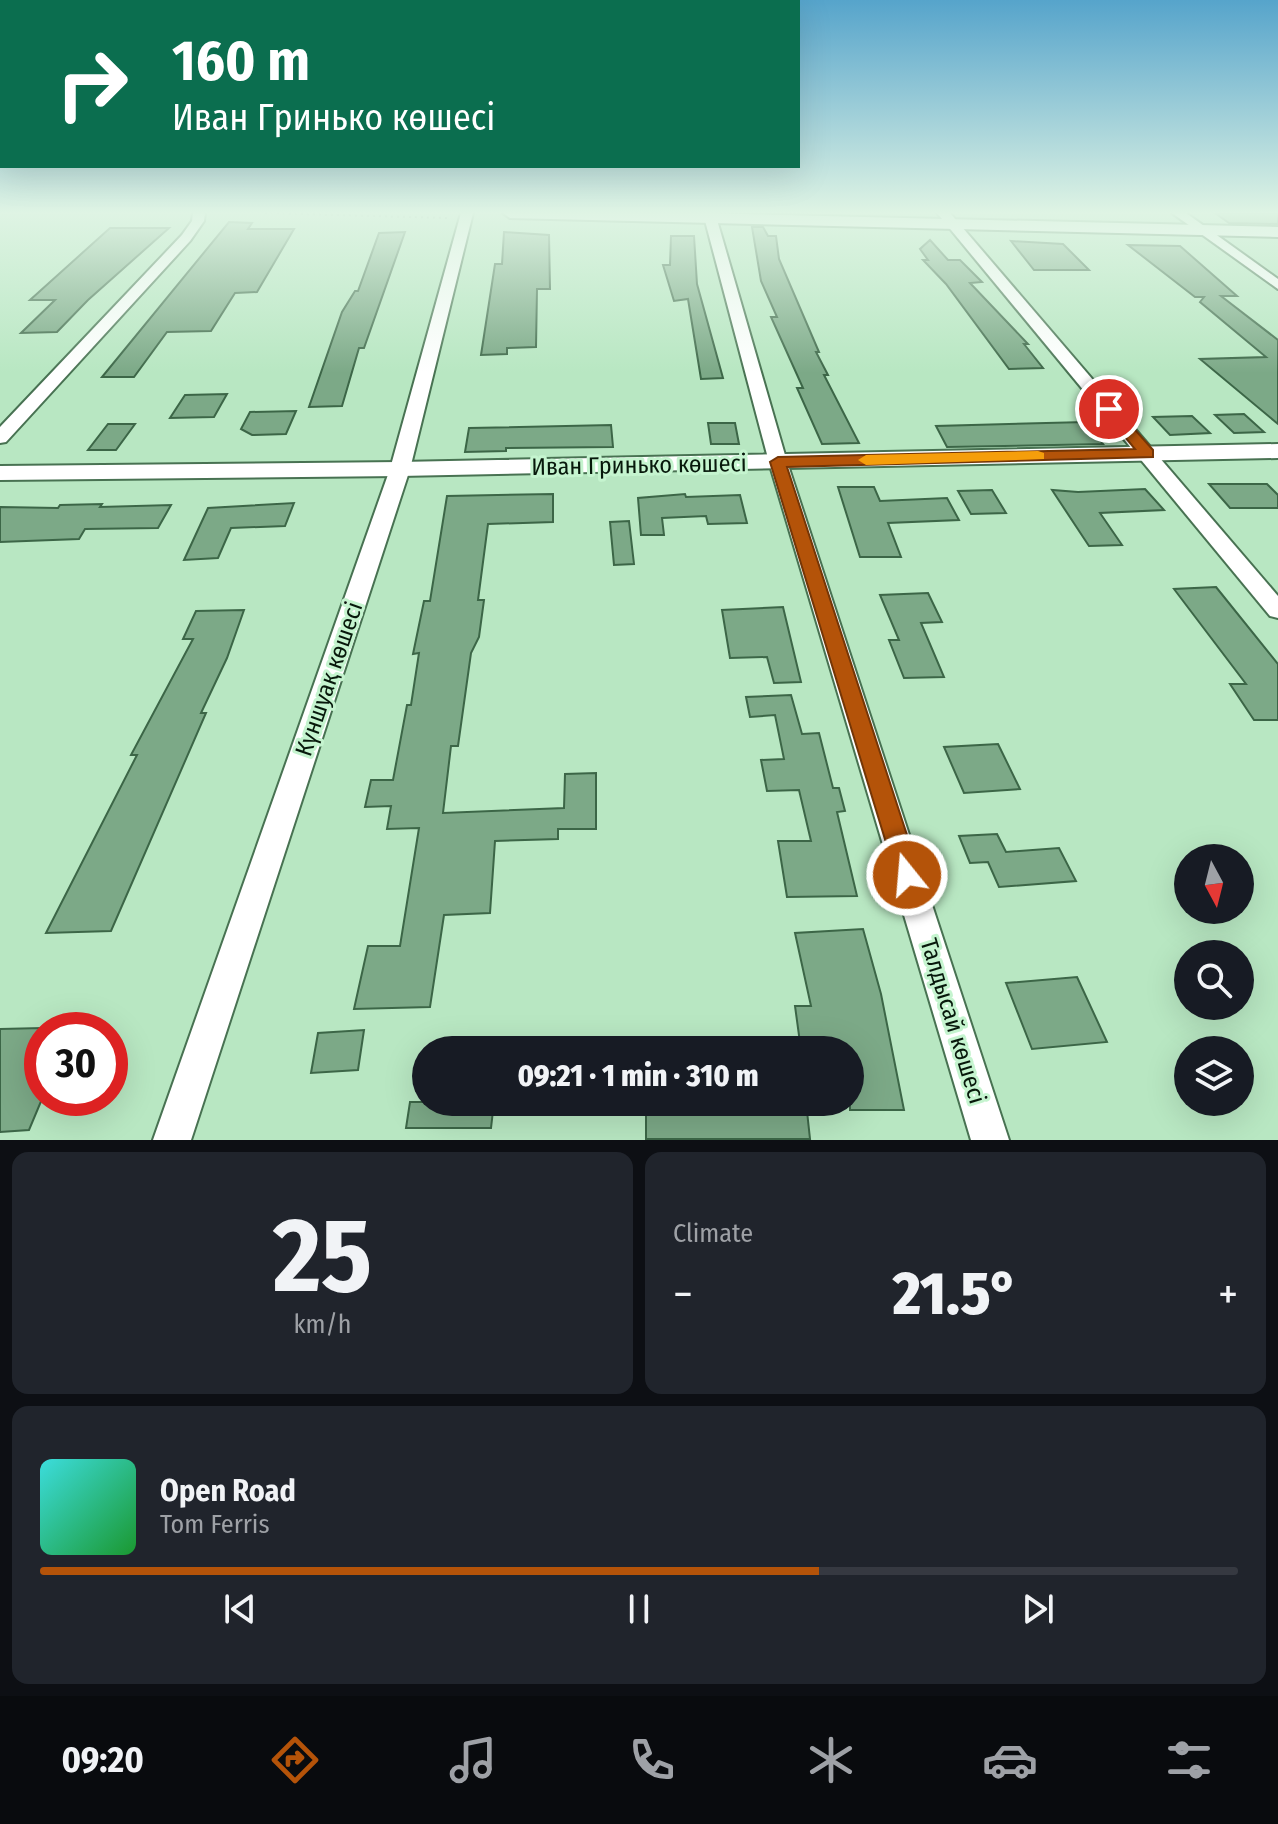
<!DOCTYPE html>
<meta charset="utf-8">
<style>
body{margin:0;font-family:"Fira Sans Condensed",sans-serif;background:#20242c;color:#f1f3f6;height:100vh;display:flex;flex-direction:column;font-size:30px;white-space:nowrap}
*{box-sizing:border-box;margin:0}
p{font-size:26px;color:#9ea1a6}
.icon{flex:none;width:44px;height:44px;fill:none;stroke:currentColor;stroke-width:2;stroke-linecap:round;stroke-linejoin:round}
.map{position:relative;height:1140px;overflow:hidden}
.drawer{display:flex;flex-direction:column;gap:12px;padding:12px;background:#0d0f14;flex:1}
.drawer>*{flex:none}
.hud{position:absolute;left:0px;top:0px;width:800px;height:168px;box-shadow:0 8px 32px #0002;background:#0b6e4f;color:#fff;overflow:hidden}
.needle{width:52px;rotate:173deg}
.buttons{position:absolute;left:1174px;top:844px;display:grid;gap:16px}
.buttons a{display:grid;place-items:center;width:80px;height:80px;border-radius:50%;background:#171b24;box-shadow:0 8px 32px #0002;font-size:40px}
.speed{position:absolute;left:24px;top:1012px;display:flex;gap:16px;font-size:40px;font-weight:700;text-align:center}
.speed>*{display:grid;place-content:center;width:104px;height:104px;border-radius:50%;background:#171b24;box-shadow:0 8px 32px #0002;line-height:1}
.speed .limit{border:12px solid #d22;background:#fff;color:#111}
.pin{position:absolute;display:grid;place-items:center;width:68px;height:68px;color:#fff;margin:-34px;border:4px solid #fff;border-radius:50%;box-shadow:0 2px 8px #0007}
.me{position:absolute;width:88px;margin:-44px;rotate:343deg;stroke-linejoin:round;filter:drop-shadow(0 0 6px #0008)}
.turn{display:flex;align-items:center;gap:28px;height:168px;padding:0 40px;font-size:36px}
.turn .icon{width:104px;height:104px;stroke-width:2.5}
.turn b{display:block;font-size:56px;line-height:68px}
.big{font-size:60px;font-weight:800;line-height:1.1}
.drawer .widget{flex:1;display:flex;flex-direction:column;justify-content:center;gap:12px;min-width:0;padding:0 28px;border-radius:16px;background:#20242c}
.drawer .dial{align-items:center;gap:0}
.dial b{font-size:104px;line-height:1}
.song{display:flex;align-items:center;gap:24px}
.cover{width:96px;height:96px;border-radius:12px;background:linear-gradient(135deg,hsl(180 70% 55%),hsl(130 70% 35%))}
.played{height:8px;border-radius:4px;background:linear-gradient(90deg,#b45309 65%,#363941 65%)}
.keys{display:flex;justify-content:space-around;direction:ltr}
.heat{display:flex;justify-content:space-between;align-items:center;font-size:44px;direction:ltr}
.drawer .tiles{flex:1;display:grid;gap:12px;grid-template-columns:1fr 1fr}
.widget:last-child{grid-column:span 2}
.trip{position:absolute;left:412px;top:1036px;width:452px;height:80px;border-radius:40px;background:#171b24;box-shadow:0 8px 32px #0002;font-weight:800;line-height:80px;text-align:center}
.tab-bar{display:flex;height:128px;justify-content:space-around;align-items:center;background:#090b0e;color:#9ea1a6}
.tab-bar .icon{width:56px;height:56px}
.tab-bar .active{color:#b45309}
.tab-bar b{font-size:36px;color:#f1f3f6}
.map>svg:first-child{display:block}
</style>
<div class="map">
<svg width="1278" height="1140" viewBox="0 0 1278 1140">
<rect width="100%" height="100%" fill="#b8e7c2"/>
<g fill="#7ca987" stroke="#3c6647" stroke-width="2">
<polygon points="1215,213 1278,213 1278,224 1229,223"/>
<polygon points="229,222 252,223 248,229 294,229 257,292 235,293 211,331 167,332 134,377 102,377"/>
<polygon points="752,227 763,227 768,236 776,236 779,259 819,352 816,352 828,375 824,375 859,443 822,444 797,388 803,388 771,317 777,317 761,281"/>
<polygon points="110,228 169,228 88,300 57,332 21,333 55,300 30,300"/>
<polygon points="405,232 364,348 359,348 342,406 309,407 342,312 355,291 358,291 379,233"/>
<polygon points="504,232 549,235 550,289 537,289 536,347 507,348 507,354 481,355 495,264 502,264"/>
<polygon points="671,236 694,236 697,284 723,378 701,379 688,299 674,301 663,265 670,265"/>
<polygon points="930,240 948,260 960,260 982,282 970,283 1028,344 1024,344 1043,368 1009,369 946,284 923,260 928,260 920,249"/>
<polygon points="1011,241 1063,244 1089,270 1034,270"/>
<polygon points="1128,245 1180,246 1237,296 1221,296 1278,340 1278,424 1200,359 1266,357 1200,302 1204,297 1195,297"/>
<polygon points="227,394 214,417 170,418 185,395"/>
<polygon points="296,411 286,434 252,435 241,429 250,412"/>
<polygon points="1244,414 1264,432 1234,433 1215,415"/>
<polygon points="1192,416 1210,433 1170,435 1153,417"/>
<polygon points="1086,422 1103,444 947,447 936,426"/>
<polygon points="708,423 735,423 739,444 711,444"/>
<polygon points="108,424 135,424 116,450 88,450"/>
<polygon points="611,425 613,447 506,448 506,451 465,452 469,428"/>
<polygon points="1209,484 1267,484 1278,495 1278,508 1230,508"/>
<polygon points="838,487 874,487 880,501 947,498 959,520 888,523 901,557 860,557"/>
<polygon points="1145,489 1164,510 1100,513 1122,545 1089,546 1052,490 1078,492"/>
<polygon points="992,490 1006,513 971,514 958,491"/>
<polygon points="553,494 553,522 488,524 478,600 484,600 479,637 471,653 458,746 451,746 443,813 564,808 565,774 596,773 596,829 558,829 558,839 495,841 490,913 444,915 430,1007 354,1009 368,946 400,946 419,828 387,829 391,806 365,807 371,780 393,780 407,705 411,705 419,653 413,654 424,601 430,601 447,496"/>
<polygon points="685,494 686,497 740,495 747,523 708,524 706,516 662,518 664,535 641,535 638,498"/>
<polygon points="294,503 285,526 231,528 218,558 184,560 208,508"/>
<polygon points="102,504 100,507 171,505 158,528 85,529 79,539 0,542 0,507 58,508 60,505"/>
<polygon points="629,521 634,564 614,565 610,522"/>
<polygon points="1216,587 1278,664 1278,720 1254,720 1230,684 1246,684 1174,589"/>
<polygon points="928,593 942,622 921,623 944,677 904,678 889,640 899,640 880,595"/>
<polygon points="783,607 801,682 774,683 767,657 730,658 722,610"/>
<polygon points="244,610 227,658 201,713 206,713 111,931 46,933 137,755 131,755 193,639 183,639 196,611"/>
<polygon points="791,695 802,734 819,733 833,788 839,788 845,811 837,812 857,896 787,897 778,841 811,841 799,790 767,791 761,760 784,759 775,715 750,717 746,697"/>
<polygon points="998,744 1020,789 964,793 944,747"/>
<polygon points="997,834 1006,852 1059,848 1076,881 999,887 988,862 970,863 959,836"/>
<polygon points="863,929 881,994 904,1110 850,1110 850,1050 801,1050 795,1006 811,1006 795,933"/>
<polygon points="1077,977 1107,1042 1032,1049 1006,983"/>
<polygon points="42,1028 42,1099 29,1130 0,1132 0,1029"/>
<polygon points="364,1030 358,1070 311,1073 318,1033"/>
<polygon points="410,1102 494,1102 491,1128 406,1128"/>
<polygon points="646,1102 806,1102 810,1139 646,1139"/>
</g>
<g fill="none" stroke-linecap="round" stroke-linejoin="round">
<g stroke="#487252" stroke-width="4">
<g id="minor">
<polygon points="193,213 205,213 204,221 190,241 6,442 0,443 0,427 182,235 192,221"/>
<polygon points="461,213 473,213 410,469 191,1140 153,1140 390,469"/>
<polygon points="703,213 715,213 787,462 1009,1140 971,1140 769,462"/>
<polygon points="937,213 950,213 1278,596 1278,618 1270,616"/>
<polygon points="1172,213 1186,213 1278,279 1278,289"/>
</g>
</g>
<g stroke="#487252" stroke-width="4">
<g id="tertiary">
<polygon points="503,213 703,213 1278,227 1278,237 510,218"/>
<polygon points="1278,444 1278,458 400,476 0,480 0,466 400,462"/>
</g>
</g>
<polyline stroke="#65866c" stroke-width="2" stroke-dasharray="2 4" stroke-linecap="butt" points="265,213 449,218"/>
<use href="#minor" fill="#fff" fill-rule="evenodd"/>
<use href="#tertiary" fill="#fff" fill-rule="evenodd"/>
</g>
<linearGradient id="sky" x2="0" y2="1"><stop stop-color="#56a4cb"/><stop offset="0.57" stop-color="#dff4e4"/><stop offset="1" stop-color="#dff4e4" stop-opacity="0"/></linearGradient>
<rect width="1278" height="373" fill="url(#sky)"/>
<polygon fill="#b45309" stroke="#753606" stroke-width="2" points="1109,404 1114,406 1153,450 1153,457 787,467 920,875 916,882 907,885 898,882 770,462 778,457 1135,449 1102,409"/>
<polygon fill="#f59e0b" points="1038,451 1044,453 1044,459 866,465 858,460 866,455"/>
<g text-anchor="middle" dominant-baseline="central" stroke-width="6" stroke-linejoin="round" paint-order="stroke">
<g font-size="24" fill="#07180b" stroke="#c5f4cf">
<text transform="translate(639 465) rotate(-1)">Иван Гринько көшесі</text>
<text transform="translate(329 679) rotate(-71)">Күншуақ көшесі</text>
<text transform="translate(953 1021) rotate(73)">Талдысай көшесі</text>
</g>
</g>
</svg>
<div class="buttons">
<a><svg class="needle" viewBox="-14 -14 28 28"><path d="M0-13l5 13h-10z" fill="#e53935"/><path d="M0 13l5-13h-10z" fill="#9ea1a6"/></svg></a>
<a><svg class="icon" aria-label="search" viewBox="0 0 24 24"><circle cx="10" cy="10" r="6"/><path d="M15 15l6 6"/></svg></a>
<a><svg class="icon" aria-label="layers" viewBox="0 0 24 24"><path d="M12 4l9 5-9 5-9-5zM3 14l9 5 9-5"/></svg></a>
</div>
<div class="speed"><div class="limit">30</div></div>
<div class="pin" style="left:1109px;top:409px;background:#d93025"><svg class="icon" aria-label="arrive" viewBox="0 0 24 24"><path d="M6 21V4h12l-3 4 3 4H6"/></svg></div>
<svg class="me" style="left:907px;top:875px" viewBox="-20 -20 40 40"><circle r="17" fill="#b45309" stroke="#fff" stroke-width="3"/><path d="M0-11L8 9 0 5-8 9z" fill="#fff"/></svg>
<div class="trip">09:21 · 1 min · 310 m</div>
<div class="hud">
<div class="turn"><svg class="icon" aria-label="right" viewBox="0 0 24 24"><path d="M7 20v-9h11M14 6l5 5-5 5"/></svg><div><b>160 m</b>Иван Гринько көшесі</div></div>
</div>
</div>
<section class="drawer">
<div class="tiles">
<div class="widget dial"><b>25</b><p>km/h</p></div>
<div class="widget"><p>Climate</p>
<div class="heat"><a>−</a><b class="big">21.5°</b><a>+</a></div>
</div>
<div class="widget">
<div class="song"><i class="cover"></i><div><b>Open Road</b><p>Tom Ferris</p></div></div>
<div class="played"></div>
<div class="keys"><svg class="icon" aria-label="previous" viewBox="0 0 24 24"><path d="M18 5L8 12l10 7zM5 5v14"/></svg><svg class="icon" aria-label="pause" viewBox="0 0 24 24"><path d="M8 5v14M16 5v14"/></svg><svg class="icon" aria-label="next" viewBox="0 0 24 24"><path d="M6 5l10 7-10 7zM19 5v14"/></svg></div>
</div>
</div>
</section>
<nav class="tab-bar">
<b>09:20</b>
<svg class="icon active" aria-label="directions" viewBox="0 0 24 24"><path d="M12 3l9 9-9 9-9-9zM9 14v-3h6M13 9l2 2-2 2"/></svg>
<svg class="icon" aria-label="music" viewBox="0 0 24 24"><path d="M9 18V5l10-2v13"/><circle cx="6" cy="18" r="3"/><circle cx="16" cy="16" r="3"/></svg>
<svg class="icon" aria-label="phone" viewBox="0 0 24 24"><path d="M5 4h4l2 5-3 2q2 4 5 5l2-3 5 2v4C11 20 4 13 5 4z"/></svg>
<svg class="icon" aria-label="climate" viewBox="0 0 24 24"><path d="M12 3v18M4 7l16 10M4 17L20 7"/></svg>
<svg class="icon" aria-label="car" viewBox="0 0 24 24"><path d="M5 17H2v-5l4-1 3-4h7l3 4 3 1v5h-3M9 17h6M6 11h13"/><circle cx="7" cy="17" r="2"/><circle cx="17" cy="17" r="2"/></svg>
<svg class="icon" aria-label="filters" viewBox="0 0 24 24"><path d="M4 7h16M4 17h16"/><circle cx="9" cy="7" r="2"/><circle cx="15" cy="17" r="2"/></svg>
</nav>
